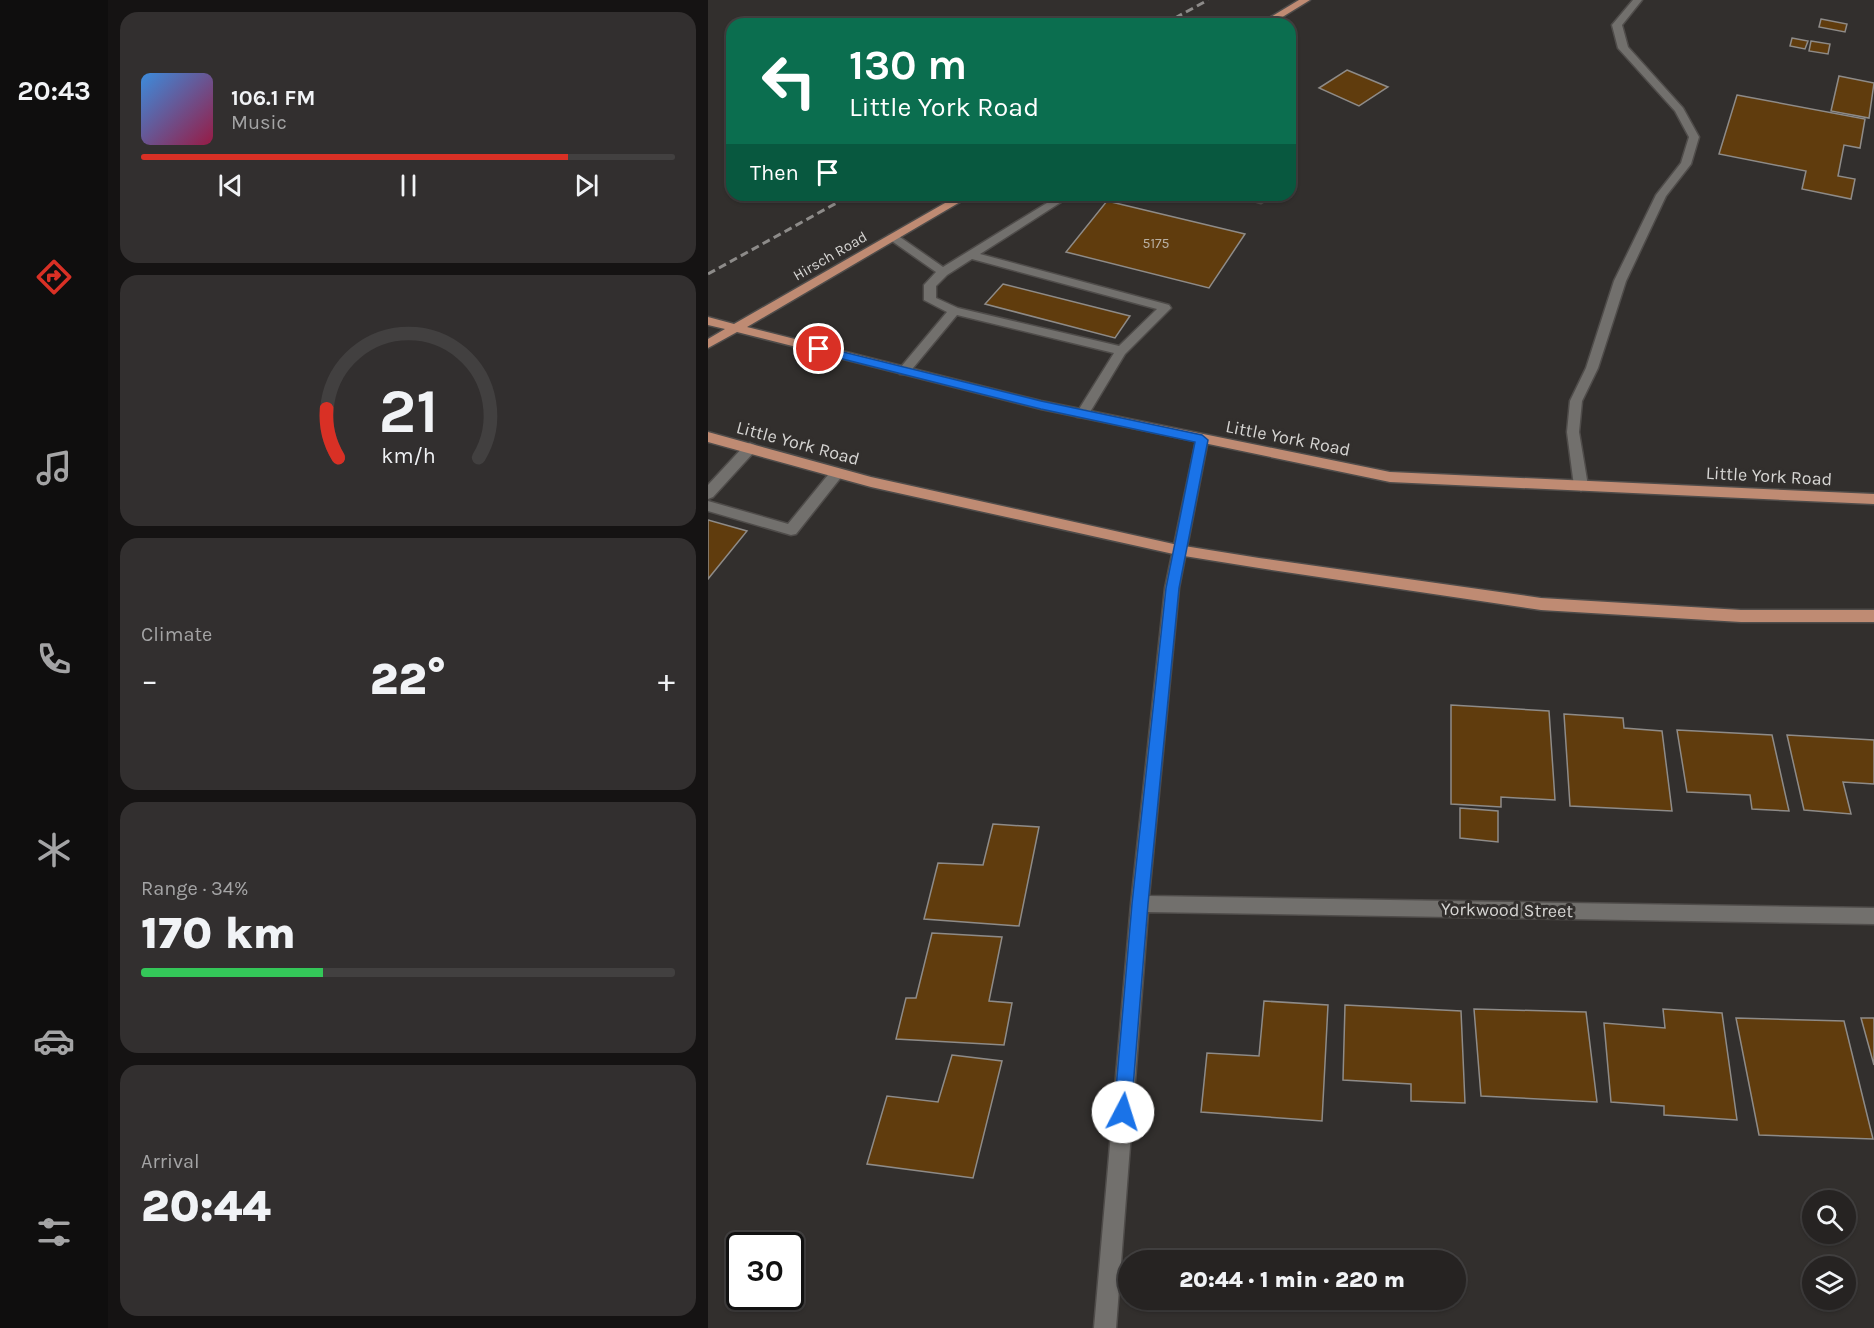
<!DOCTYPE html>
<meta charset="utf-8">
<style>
body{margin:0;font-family:Karla,sans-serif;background:#322f2f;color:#f1f3f6;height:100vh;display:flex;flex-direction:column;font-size:22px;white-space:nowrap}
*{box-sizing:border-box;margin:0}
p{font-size:20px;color:#a4a4a5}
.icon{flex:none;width:33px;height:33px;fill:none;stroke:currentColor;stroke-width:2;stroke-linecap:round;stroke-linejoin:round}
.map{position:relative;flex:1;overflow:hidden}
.side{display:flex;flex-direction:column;gap:12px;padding:12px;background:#151313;width:600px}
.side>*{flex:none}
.hud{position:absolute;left:18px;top:18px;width:570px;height:183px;border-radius:18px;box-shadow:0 2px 4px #0004,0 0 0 2px #424040;background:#0b6e4f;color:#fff;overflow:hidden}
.controls{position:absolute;left:1094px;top:1190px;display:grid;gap:12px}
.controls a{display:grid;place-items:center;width:54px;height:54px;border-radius:50%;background:#262322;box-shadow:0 2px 4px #0004,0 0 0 2px #424040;font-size:30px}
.speed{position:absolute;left:18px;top:1232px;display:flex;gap:12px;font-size:30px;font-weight:700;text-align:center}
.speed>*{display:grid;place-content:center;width:78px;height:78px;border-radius:50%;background:#262322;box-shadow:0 2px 4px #0004,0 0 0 2px #424040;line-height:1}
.speed .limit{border:3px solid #111;border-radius:9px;background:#fff;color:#111}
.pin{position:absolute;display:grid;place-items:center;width:51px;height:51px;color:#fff;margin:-26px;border:3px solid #fff;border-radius:50%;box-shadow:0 2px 6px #0007}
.me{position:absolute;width:66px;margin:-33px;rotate:5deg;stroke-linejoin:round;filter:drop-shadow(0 0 4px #0008)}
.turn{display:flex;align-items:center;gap:21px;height:126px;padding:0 24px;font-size:27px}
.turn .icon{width:78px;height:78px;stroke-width:2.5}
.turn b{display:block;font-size:42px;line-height:51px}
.then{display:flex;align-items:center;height:57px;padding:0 24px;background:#0003;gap:12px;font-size:22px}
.big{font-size:45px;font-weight:800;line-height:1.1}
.side .card{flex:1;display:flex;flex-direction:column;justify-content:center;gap:9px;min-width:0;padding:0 21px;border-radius:18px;background:#322f2f}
.side .dial{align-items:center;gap:0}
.dial svg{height:156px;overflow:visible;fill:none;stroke:#424040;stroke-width:7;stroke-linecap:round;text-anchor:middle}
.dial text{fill:#f1f3f6;stroke:none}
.song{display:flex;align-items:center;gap:18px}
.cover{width:72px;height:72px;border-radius:9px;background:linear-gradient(135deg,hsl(210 70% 55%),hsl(340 70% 35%))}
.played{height:6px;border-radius:3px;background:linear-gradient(90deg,#d93025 80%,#424040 80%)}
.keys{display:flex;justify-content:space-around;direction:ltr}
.heat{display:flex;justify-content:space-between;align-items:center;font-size:33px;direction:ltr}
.charge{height:9px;border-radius:4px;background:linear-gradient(90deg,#34c759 34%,#424040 0)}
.trip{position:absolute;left:410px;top:1250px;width:348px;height:60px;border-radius:30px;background:#262322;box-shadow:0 2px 4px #0004,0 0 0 2px #424040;font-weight:800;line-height:60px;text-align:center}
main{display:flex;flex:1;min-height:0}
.dock{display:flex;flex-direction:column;width:108px;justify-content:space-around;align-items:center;background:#0f0e0e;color:#a4a4a5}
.dock .icon{width:42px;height:42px}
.dock .current{color:#d93025}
.dock b{font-size:27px;color:#f1f3f6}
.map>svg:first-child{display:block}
</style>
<main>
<nav class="dock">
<b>20:43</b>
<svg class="icon current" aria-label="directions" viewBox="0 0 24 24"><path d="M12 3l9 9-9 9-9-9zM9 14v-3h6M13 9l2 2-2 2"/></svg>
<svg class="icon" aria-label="music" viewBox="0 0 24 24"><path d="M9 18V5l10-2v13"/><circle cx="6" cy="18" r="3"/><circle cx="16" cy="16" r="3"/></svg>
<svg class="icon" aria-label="phone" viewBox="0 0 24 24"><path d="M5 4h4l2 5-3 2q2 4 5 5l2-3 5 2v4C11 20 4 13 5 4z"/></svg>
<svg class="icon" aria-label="climate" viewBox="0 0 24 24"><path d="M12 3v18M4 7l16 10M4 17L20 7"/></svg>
<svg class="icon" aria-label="car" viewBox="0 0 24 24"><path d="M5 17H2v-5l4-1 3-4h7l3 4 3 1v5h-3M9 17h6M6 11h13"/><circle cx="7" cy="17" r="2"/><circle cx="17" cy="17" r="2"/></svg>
<svg class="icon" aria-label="filters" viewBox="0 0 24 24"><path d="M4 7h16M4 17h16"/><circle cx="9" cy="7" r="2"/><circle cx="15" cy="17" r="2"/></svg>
</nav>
<section class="side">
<div class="card">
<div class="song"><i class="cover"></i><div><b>106.1 FM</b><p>Music</p></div></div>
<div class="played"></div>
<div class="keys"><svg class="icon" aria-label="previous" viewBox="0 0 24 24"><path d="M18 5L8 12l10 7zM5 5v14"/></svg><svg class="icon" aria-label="pause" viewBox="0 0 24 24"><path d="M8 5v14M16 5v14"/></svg><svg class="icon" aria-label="next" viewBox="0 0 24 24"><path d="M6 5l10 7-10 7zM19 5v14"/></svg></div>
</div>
<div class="card dial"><svg viewBox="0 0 100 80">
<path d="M14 69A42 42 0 1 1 86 69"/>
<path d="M14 69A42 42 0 0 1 8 44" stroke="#d93025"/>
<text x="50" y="56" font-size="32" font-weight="700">21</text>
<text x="50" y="72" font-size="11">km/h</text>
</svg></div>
<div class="card"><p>Climate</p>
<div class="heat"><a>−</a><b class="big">22°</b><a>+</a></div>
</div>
<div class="card"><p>Range · 34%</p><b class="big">170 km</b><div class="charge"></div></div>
<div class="card"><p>Arrival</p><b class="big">20:44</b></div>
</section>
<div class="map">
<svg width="1166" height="1328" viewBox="0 0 1166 1328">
<rect width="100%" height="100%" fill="#322f2d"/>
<g fill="#603c0d" stroke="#8e8b88" stroke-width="1.5">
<polygon points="1113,19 1139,24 1137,32 1111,27"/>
<polygon points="1084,38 1100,41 1097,49 1082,46"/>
<polygon points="1103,41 1122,44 1120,54 1101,51"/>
<polygon points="639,70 680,87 651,106 611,88"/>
<polygon points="1131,76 1166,83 1161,118 1123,111"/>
<polygon points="1029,95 1157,119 1152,148 1136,145 1130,176 1147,179 1143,199 1094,189 1098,171 1011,154"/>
<polygon points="399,201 537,234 501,288 358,252"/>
<polygon points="295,284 422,316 407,338 277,304"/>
<polygon points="0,520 39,531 0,579"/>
<polygon points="743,705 841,711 847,800 793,797 793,807 743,804"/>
<polygon points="856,714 915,718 916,728 954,731 964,811 862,806"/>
<polygon points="969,730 1064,735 1081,811 1044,809 1042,795 979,792"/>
<polygon points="1079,735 1166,740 1166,784 1135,782 1143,814 1096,810"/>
<polygon points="752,808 790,811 790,842 752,838"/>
<polygon points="285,824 331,827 311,926 216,919 230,863 275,865"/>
<polygon points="224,933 294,937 281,1001 304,1003 296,1045 188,1039 198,998 208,998"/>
<polygon points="556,1001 620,1005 614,1121 493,1112 499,1053 551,1056"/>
<polygon points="637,1005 753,1011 757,1103 703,1101 703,1084 635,1080"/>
<polygon points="766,1009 878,1012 889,1102 773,1096"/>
<polygon points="955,1009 1014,1013 1029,1120 956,1115 956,1106 903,1102 896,1023 957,1028"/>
<polygon points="1028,1018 1136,1021 1165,1139 1051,1135"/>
<polygon points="1153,1018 1166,1018 1166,1065"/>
<polygon points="244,1055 294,1061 265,1178 159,1164 179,1096 230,1102"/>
</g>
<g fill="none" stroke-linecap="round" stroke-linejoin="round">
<g stroke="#4f4c4a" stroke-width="3">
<g id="minor">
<polygon points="925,0 934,0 914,25 920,47 975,108 991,137 983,164 958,196 918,281 890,368 874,401 871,432 880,486 873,491 866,486 859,432 862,401 878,368 906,281 948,195 973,163 981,137 967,111 910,48 904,25"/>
<path d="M352 195H364L272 254 461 305 463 308 417 354 379 417H369L368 414 406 353 249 315 200 374H192V368L239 312 216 300V285L228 272 181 239V235H189L235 267ZM264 259 449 309 411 346 250 308 228 298V286L239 275Z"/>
<polygon points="525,195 545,195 558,200 553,203"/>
<polygon points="494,435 500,440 471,588 441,896 1166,908 1166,924 440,912 408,1328 386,1328 423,904 457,588 488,440"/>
<polygon points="42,443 47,445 49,448 47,451 5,497 0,499 0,485 37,445"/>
<polygon points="129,468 134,470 136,473 134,476 88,534 83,535 0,511 0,501 80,524 124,470"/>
</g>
</g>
<g stroke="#4f4c4a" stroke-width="3">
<g id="major">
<polygon points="591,0 602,0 563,24 551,24"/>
<polygon points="251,195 264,195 39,327 333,401 682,472 1166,494 1166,504 682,482 333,409 29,332 0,348 0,339 17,329 0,325 0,317 26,324"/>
<polygon points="0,432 163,477 470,545 551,558 833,598 1033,610 1166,610 1166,622 1033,622 833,610 551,568 470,555 163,487 0,442"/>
</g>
</g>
<use href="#minor" fill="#72706d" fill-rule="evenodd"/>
<use href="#major" fill="#bf8b73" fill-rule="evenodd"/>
<g stroke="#8d8b89" stroke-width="3" stroke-dasharray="8 4.5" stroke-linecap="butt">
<polyline points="456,24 500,0"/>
<polyline points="0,274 143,195"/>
</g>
</g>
<polygon fill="#1a73e8" stroke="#114b97" stroke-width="1.5" points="111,346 333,401 494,435 500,440 471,588 440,904 423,1112 421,1118 415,1121 408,1118 406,1112 424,904 458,588 487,442 333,409 107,352 106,349"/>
<g text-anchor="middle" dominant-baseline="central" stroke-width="6" stroke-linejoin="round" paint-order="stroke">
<g font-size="14" fill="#b8afa2">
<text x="448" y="243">5175</text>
</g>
<g font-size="15" fill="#d6d5d3" stroke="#322f2d">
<text transform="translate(122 256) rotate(-30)">Hirsch Road</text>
</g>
<g font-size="18" fill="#d6d5d3" stroke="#322f2d">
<text transform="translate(580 438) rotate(11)">Little York Road</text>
<text transform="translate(90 443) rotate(15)">Little York Road</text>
<text transform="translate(1061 476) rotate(3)">Little York Road</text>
<text transform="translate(799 910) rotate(1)">Yorkwood Street</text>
</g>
</g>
</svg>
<div class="controls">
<a><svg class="icon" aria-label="search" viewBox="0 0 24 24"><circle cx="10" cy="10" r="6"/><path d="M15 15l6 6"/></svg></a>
<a><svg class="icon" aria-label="layers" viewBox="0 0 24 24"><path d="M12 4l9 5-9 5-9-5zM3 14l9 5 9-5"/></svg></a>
</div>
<div class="speed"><div class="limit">30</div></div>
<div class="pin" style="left:111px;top:349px;background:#d93025"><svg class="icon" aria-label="arrive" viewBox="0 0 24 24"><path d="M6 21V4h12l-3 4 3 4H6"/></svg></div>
<svg class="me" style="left:415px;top:1112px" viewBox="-20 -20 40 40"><circle r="19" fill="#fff"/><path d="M0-13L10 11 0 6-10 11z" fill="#1a73e8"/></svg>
<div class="trip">20:44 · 1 min · 220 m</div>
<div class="hud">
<div class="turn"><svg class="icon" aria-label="left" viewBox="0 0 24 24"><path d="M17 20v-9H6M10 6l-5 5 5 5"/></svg><div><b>130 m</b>Little York Road</div></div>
<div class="then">Then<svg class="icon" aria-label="arrive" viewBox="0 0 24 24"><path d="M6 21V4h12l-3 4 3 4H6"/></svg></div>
</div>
</div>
</main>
